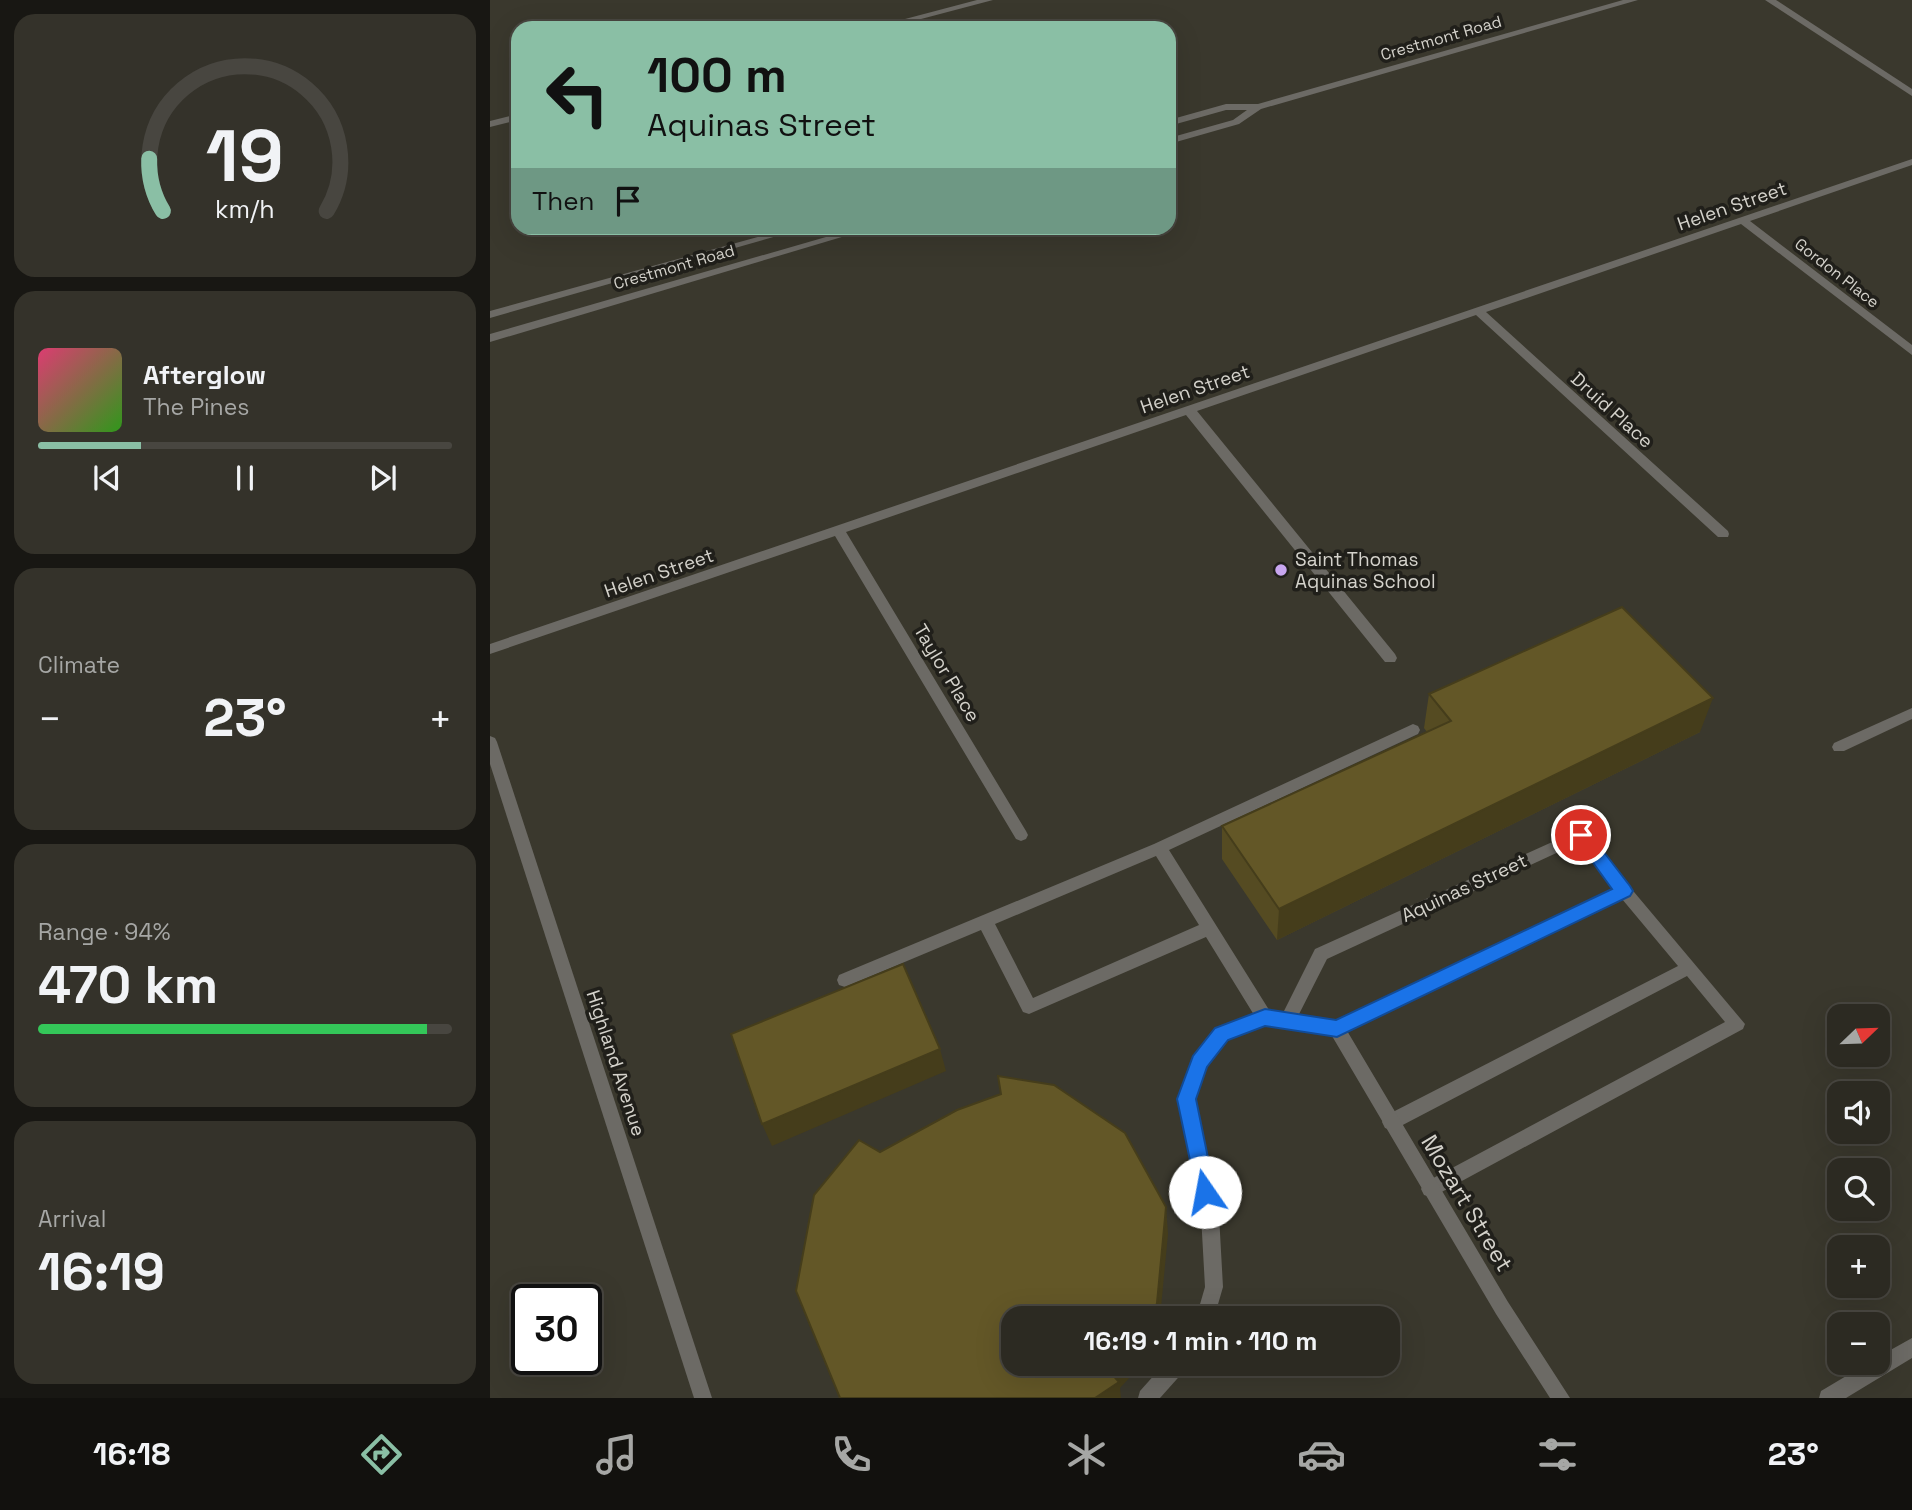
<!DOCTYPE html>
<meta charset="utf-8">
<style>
body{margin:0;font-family:"Space Grotesk",sans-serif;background:#34322a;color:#f1f3f6;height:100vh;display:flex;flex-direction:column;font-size:26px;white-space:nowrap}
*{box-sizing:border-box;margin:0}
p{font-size:23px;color:#a6a7a5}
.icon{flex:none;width:38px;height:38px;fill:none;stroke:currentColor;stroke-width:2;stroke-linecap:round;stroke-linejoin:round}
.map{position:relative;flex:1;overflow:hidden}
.details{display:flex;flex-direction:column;gap:14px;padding:14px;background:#181713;width:490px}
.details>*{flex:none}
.hud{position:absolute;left:21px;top:21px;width:665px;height:214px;border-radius:21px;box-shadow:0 7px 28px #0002,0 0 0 2px #484640;background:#8abfa5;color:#111;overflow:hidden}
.needle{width:46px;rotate:67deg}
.buttons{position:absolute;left:1337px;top:1004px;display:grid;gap:14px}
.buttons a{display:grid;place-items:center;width:63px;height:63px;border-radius:14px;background:#2c2a22;box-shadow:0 7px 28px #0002,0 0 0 2px #484640;font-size:35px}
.speed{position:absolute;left:21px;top:1284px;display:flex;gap:14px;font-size:35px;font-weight:700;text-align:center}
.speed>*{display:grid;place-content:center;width:91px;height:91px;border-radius:50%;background:#2c2a22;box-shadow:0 7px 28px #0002,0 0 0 2px #484640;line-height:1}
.speed .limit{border:4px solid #111;border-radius:10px;background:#fff;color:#111}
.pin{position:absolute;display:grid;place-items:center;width:60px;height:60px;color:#fff;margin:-30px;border:4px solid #fff;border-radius:50%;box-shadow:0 2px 7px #0007}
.me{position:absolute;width:77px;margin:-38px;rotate:348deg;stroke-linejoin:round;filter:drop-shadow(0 0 5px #0008)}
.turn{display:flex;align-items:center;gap:24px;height:147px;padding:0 21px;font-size:32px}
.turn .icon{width:91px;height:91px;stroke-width:2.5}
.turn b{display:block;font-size:49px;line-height:60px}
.then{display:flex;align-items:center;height:66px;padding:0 21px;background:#0003;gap:14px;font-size:26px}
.big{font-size:52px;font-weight:700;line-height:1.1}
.details .tile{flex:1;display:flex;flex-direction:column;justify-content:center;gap:10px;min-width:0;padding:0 24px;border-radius:21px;background:#34322a}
.details .dial{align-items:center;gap:0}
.dial svg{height:182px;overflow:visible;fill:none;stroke:#484640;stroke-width:7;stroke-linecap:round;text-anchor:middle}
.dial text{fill:#f1f3f6;stroke:none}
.song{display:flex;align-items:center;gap:21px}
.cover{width:84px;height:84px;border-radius:10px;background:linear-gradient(135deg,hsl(340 70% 55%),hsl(110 70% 35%))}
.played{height:7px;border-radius:4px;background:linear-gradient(90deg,#8abfa5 25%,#484640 25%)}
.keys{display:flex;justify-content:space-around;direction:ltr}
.heat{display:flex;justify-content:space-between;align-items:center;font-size:38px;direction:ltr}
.charge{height:10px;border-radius:5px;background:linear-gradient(90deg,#34c759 94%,#484640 0)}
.trip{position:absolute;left:511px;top:1306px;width:399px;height:70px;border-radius:21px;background:#2c2a22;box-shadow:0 7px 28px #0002,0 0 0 2px #484640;font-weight:700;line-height:70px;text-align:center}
.menu{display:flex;height:112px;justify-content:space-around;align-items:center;background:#12110e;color:#a6a7a5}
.menu .icon{width:49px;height:49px}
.menu .active{color:#8abfa5}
.menu b{font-size:32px;color:#f1f3f6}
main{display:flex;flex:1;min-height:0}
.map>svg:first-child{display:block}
</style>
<main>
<section class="details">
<div class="tile dial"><svg viewBox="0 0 100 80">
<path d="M14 69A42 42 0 1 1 86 69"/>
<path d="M14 69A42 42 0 0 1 8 46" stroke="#8abfa5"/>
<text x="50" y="56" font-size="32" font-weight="700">19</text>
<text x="50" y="72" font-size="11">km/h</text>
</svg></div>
<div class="tile">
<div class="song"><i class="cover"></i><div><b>Afterglow</b><p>The Pines</p></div></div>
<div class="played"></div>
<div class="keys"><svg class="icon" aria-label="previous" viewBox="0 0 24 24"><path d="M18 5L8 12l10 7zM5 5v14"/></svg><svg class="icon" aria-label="pause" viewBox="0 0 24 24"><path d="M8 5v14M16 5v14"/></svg><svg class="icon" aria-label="next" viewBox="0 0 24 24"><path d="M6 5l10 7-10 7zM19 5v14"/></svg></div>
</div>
<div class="tile"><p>Climate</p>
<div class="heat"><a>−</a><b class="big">23°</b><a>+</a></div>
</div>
<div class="tile"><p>Range · 94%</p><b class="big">470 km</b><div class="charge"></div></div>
<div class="tile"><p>Arrival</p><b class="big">16:19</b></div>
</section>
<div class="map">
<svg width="1422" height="1398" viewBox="0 0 1422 1398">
<rect width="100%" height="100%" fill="#3a382d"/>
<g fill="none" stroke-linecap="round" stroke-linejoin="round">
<g fill="#6c6a65" fill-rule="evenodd">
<path d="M923 724 928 726 930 730 928 734 679 850 781 1013 783 1018 781 1023 775 1025 769 1023 716 937 539 1014 533 1012 491 930 355 987 349 985 347 980 349 975 664 844ZM666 856 709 925 543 998 505 924Z"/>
<polygon points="1091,829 1096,831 1139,886 1255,1024 1253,1029 946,1195 940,1197 934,1195 931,1189 934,1183 1235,1022 1197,976 907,1128 901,1130 895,1128 892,1122 895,1116 1188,966 1132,899 853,1034 847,1036 841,1034 839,1029 841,1024 1123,889 1088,843 837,959 803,1026 797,1028 791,1026 789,1021 825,949"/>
</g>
<g fill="#6c6a65" fill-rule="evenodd">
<polygon points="487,0 503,0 397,28 381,28"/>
<polygon points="1133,0 1148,0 771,109 749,124 679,144 679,138 743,120 757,110 736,110 679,126 679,120 736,104 768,104"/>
<polygon points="1275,0 1286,0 1422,89 1422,96"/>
<polygon points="28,114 28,120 0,127 0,121"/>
<polygon points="1422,159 1422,165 1260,221 1422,345 1422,355 1251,224 996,312 1238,531 1239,534 1238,537 1228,537 986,315 707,411 905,654 907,658 905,662 895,662 696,415 356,532 536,831 538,835 536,839 531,841 526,839 345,536 0,654 0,644"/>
<polygon points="300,228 315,228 0,318 0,311"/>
<polygon points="367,228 382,228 0,342 0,334"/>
<polygon points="1422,708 1422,719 1354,751 1344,751 1342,747 1344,743"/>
<polygon points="0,736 5,738 7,742 222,1398 204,1398 0,764"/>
<polygon points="775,1011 853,1024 1018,1302 1080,1398 1060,1398 1006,1314 842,1036 775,1025 737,1039 716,1066 704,1099 729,1215 733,1287 724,1318 706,1318 715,1287 711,1215 688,1099 703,1057 725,1029"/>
<polygon points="1422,1338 1422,1358 1356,1398 1329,1398 1331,1391 1378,1363 1388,1363 1388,1357"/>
<polygon points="675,1363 697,1363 695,1370 670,1398 648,1398 650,1391"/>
</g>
</g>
<polygon fill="#554b22" points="939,694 1210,732 787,940 732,859 732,826 937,732 934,728"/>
<g fill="#453d1b">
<polygon points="1223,698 1210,732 787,940 789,909"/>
<polygon points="450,1049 456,1071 282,1146 272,1124"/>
<polygon points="676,1207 678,1234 670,1318 661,1318"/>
<polygon points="628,1363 653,1363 630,1388 631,1398 605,1398 620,1372"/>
</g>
<g fill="#635727" stroke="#453d1b" stroke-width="2">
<polygon points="1132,607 1223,698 789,909 732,826 961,721 939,694"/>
<polygon points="413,964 450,1049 272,1124 241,1034"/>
<polygon points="508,1076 564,1085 635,1133 676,1207 667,1303 661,1318 523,1318 523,1363 628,1363 620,1372 629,1382 605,1398 350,1398 306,1291 324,1195 369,1140 390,1152 467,1110 511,1094"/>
</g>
<polygon fill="#1a73e8" stroke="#114b97" stroke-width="2" points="1091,828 1097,830 1140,886 1143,891 1140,896 847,1037 775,1026 738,1040 717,1067 706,1099 725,1192 722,1198 715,1201 708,1198 687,1099 703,1056 725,1028 775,1009 846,1020 1122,889 1083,835 1085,830"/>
<circle fill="#c8a6ef" stroke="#201f1a" stroke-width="2.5" cx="791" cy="570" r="7"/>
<g text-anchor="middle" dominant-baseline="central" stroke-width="7" stroke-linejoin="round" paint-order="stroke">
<g font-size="16" fill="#d4d2cb" stroke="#201f1a">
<text transform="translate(951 38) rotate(-16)">Crestmont Road</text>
<text transform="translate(184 267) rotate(-16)">Crestmont Road</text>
<text transform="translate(1347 273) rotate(38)">Gordon Place</text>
</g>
<g font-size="19" fill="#d4d2cb" stroke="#201f1a">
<text transform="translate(1242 206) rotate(-19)">Helen Street</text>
<text transform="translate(705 389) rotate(-19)">Helen Street</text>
<text transform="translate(1122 410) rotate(42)">Druid Place</text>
<text transform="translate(169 573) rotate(-19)">Helen Street</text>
<text transform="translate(457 673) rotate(59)">Taylor Place</text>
<text transform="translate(974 888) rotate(-25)">Aquinas Street</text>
<text transform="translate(126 1063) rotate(72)">Highland Avenue</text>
</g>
<g font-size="19" fill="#d4d2cb" stroke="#201f1a" text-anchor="start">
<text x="805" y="559">Saint Thomas<tspan x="805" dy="22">Aquinas School</tspan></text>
</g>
<g font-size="23" fill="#d4d2cb" stroke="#201f1a">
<text transform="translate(977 1203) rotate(59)">Mozart Street</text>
</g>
</g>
</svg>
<div class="buttons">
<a><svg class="needle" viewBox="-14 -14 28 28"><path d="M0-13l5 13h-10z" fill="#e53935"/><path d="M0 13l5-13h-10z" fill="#a6a7a5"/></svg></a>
<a><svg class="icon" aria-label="sound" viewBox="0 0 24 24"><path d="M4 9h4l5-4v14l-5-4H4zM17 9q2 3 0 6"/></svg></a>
<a><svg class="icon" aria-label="search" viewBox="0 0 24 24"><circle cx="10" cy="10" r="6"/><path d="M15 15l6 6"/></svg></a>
<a>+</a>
<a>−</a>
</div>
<div class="speed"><div class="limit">30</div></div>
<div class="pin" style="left:1091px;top:835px;background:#d93025"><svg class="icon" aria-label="arrive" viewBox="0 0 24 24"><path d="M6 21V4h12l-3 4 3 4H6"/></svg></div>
<svg class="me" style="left:715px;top:1192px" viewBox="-20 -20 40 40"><circle r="19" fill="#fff"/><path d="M0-13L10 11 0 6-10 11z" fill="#1a73e8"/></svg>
<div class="trip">16:19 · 1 min · 110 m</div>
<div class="hud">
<div class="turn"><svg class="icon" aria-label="left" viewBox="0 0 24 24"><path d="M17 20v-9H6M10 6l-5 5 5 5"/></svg><div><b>100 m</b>Aquinas Street</div></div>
<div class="then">Then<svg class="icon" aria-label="arrive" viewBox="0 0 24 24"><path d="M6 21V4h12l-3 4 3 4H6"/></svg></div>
</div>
</div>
</main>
<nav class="menu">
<b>16:18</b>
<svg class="icon active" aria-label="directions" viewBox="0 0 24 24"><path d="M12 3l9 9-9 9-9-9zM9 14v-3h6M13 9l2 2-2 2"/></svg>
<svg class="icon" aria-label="music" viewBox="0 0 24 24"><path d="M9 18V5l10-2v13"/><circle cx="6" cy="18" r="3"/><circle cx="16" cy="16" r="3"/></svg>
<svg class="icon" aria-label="phone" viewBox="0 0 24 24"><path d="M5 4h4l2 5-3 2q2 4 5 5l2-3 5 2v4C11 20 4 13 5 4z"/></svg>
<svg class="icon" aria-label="climate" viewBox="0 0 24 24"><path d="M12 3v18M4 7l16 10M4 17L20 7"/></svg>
<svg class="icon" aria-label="car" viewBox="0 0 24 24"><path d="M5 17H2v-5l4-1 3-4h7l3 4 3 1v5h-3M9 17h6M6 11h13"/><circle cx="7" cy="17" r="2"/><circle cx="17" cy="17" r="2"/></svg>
<svg class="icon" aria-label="filters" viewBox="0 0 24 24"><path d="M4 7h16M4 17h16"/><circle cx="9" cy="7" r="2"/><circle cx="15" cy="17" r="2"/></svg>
<b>23°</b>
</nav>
